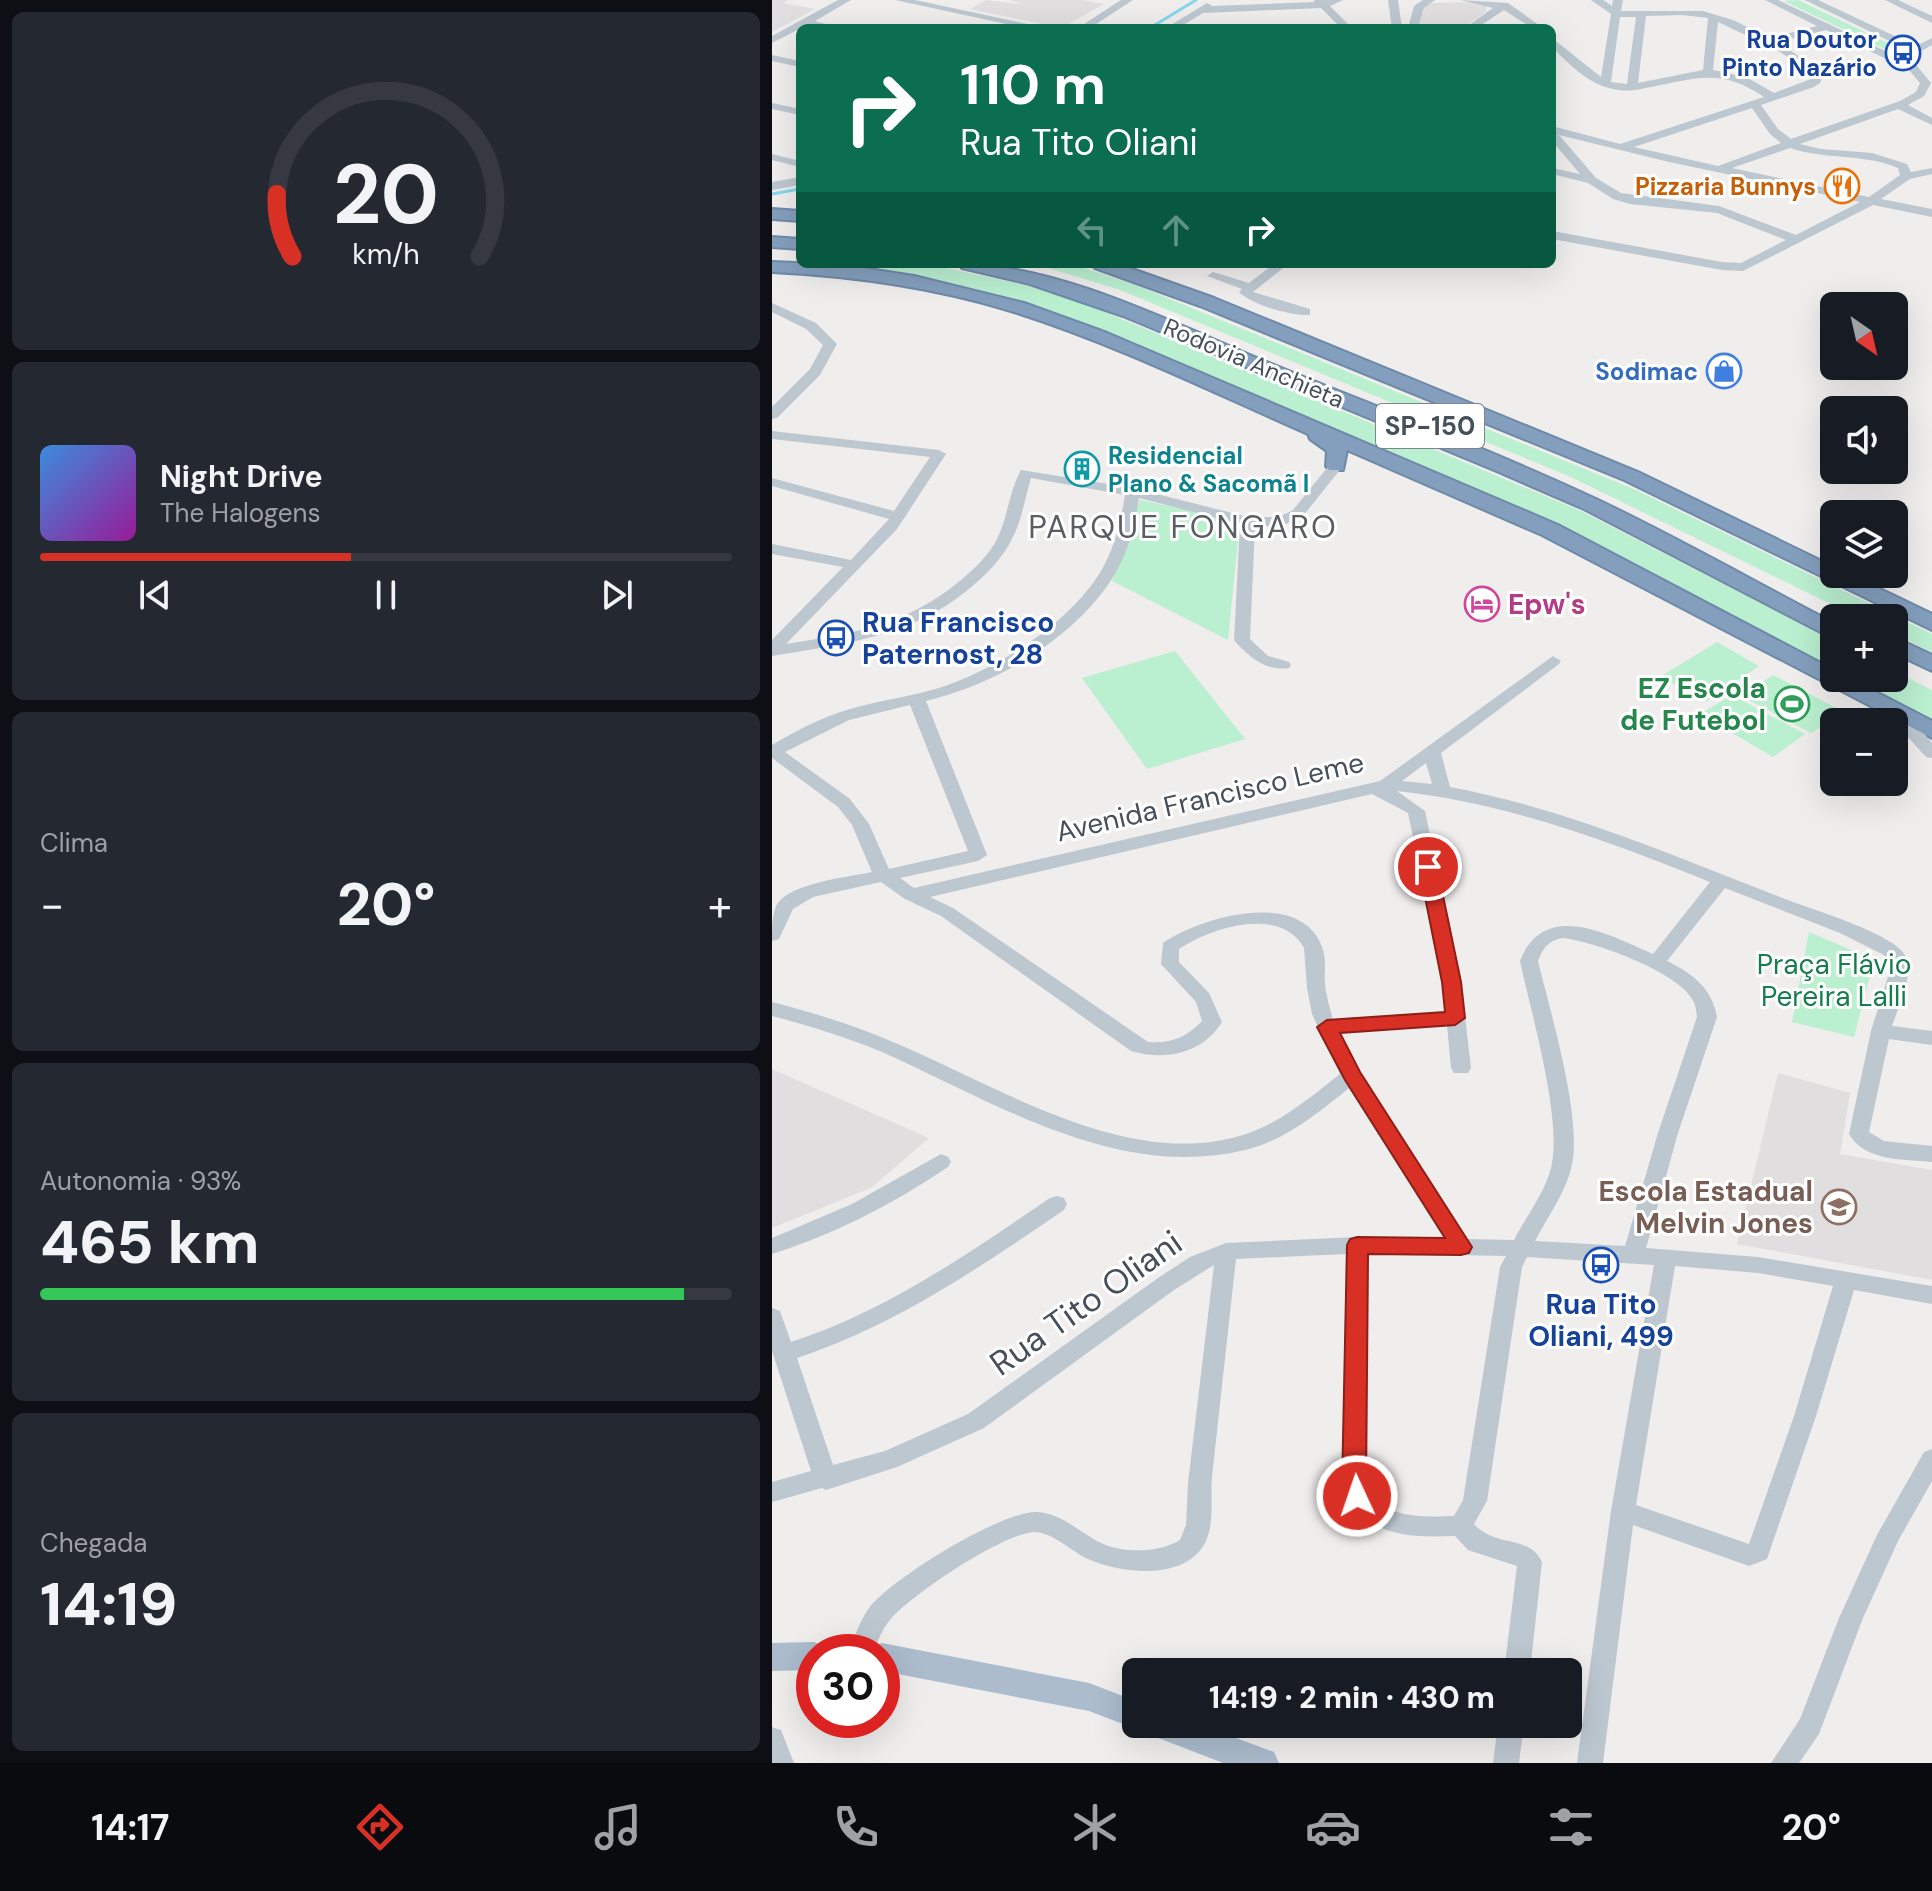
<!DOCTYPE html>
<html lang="pt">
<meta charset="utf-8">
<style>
body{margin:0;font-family:"DM Sans",sans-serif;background:#242831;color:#f1f3f6;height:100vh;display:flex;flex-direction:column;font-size:30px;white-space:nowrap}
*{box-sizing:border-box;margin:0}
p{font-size:26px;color:#9ea1a6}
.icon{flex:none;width:44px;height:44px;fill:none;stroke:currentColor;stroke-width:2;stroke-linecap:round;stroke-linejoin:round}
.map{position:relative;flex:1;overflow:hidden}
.details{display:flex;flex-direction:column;gap:12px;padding:12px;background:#0d0f14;width:772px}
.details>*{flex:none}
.guide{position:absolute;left:24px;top:24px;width:760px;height:244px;border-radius:12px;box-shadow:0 8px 32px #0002;background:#0b6e4f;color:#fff;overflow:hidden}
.needle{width:52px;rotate:146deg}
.fabs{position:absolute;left:1048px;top:292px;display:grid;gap:16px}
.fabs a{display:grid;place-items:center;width:88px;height:88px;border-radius:12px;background:#171b24;box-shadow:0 8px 32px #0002;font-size:40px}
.speed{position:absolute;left:24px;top:1634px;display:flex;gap:16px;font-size:40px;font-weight:700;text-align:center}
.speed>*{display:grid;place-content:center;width:104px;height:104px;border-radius:50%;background:#171b24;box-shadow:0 8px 32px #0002;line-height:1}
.speed .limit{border:12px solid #d22;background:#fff;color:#111}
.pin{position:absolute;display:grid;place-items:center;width:68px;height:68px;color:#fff;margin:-34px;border:4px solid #fff;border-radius:50%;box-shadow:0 2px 8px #0007}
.me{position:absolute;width:88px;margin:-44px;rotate:357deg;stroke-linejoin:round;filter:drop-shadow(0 0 6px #0008)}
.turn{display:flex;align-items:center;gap:28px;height:168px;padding:0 32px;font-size:36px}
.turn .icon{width:104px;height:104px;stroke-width:2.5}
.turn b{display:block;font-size:56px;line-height:68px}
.lanes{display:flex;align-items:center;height:76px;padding:0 32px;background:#0003;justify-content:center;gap:40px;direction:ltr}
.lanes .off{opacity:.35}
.big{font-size:60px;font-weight:800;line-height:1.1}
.details .card{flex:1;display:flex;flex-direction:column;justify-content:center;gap:12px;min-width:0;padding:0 28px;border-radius:12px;background:#242831}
.details .dial{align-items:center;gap:0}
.dial svg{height:208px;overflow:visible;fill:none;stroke:#363941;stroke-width:7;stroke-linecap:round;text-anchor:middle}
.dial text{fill:#f1f3f6;stroke:none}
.song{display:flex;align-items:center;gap:24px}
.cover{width:96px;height:96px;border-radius:12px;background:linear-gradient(135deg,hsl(210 70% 55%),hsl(300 70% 35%))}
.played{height:8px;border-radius:4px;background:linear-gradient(90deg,#d93025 45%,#363941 45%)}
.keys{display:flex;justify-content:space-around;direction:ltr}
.heat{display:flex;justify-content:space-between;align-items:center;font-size:44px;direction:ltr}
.charge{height:12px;border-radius:6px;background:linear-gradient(90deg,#34c759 93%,#363941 0)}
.trip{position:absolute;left:350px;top:1658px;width:460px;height:80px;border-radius:12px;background:#171b24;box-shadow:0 8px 32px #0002;font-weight:800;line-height:80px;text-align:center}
.menu{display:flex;height:128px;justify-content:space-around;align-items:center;background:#090b0e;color:#9ea1a6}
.menu .icon{width:56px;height:56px}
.menu .active{color:#d93025}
.menu b{font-size:36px;color:#f1f3f6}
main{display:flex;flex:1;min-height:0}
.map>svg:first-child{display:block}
</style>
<main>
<section class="details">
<div class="card dial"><svg viewBox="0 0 100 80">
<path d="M14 69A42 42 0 1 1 86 69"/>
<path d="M14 69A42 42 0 0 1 8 45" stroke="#d93025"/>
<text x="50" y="56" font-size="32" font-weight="700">20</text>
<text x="50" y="72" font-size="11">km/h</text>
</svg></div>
<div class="card">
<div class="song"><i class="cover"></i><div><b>Night Drive</b><p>The Halogens</p></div></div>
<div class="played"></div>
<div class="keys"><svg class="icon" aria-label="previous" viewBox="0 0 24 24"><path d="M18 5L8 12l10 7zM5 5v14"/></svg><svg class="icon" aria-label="pause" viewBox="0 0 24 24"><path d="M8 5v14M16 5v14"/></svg><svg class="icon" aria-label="next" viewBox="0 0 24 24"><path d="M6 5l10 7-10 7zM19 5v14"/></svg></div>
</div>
<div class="card"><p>Clima</p>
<div class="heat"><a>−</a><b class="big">20°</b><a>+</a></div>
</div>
<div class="card"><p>Autonomia · 93%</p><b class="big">465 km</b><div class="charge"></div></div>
<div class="card"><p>Chegada</p><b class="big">14:19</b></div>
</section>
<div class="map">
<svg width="1160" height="1763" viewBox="0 0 1160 1763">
<rect width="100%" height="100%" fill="#f0eded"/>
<g fill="#e1dedf">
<polygon points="0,0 16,0 11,3 43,9 0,32"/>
<polygon points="214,0 254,5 238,0 310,0 332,4 289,28 198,9"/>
<polygon points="693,2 714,6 714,12 690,28 645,28 654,6 660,3"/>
<polygon points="0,1069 157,1138 99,1188 0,1228"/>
<polygon points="1006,1073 1078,1093 1068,1154 1160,1170 1160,1280 965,1244"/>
</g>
<g fill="#baefd0">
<polygon points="1026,0 1128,49 1119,52 1012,1"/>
<path d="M45 264H155L262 287 321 307 809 511 1062 641V671L864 568 261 307C189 287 120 268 45 264Z"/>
<polygon points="263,264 300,264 366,286 864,490 1160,634 1160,652 1122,634 1122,618 1087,618 801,478 348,290"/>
<polygon points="368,500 468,521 456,640 340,581"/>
<polygon points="945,642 987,666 935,701 888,677"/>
<polygon points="403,651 473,739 375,769 310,678"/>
<polygon points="1122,671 1160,690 1160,723 1075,678 1122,678"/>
<polygon points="1001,675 1072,712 1039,733 969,696"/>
<polygon points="960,695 1033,734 1001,757 928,714"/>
<polygon points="1037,932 1102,960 1082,1037 1020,1022"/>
</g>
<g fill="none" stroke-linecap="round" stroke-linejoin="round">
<g stroke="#87d5ec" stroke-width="3">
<polyline points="378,28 424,0"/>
<polyline points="0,194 28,189"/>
</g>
<g stroke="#6f8aa9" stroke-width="4">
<g id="highway">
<polygon points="0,209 28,211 28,221 0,219"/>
<polygon points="0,237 28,239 28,249 0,247"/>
<path d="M0 262 71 265 142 276 252 303 335 333 786 525 1062 670V678H1077L1160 721V738L770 535 575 450 571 470H557L554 466 555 451 538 439 536 434C438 391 341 343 239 311 161 287 81 276 0 272Z"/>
<path d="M187 264C283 264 397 321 485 358 599 405 715 448 826 500 906 538 983 582 1062 623V639L812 509 722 470 351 316 258 284 190 268Z"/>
<polygon points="320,264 346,264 442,298 866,472 1062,567 1062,574 1077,574 1160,614 1160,630 852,480 428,306 323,268"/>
<polygon points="1122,637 1160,655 1160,671 1122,653"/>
</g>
</g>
<g fill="#bdc7d0" fill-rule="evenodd">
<polygon points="66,0 79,0 43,21 68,28 35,25 0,43 0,36"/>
<polygon points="123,0 143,0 274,28 253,28"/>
<polygon points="349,0 361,0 318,28 306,28"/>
<polygon points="541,0 571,0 558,6 580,28 569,28 549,8 431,13 406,28 394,28 435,3 440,6 543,2"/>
<polygon points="616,0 626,0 630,28 620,28"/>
<polygon points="651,0 663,0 652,8 646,28 636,28 642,6"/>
<polygon points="688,0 736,3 771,28 760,28 732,10 705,28 693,28 721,8"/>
<path d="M819 0H831L840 6 841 0H851L849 11H931L961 20 998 38 1045 26 993 0H1006L1145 66 1159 83 1152 96 1136 105 1160 118V125L1126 109 1028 144 1049 149 1100 153 1135 164 1139 172 1160 168V174L1138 179 1109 199 1160 209V217L1101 205 971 271 950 270 780 239V231L950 262 969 263 1014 240 945 213 858 204 841 199 816 183 780 174V168L808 174 780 141V126L848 144 992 97C950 68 925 78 879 87 868 89 858 92 847 90 819 87 799 66 780 47V38L829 77 839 14ZM910 15 936 18 931 70 866 83 874 16ZM848 17H864L855 84 839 82ZM946 22 1005 50 1041 74 1039 79 1002 93 974 77 941 70ZM1054 30 1137 70 1148 83 1144 92 1128 101 1019 139 1006 129 989 105 1042 87 1048 83 1052 73 1006 42ZM980 108 998 134 1009 143 946 166 862 147ZM787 135 897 162 1088 202 1024 235 947 206 849 193 824 178ZM1018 148C1053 160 1091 153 1126 168L1128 175 1097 197 960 168Z"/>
<polygon points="1033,0 1046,0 1144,46 1160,38 1160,45 1139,57 1131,57 1130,55 1136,50"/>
<polygon points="1113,0 1126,0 1160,16 1160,23"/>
<polygon points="0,55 28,61 28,67 0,61"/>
<polygon points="0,103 28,109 28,115 0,109"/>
<polygon points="0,154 28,161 28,167 0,160"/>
<polygon points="28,177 28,185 0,190 0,182"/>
<path d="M502 264H516L481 292 538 309V315C518 316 481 305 467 292L470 289 435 276 441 272 477 283Z"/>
<polygon points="0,303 44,323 65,344 48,375 5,418 0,419 0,407 38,369 51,345 34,329 0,312"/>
<path d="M0 431 167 450 174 454 125 529 14 644C82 633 134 626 189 580 202 569 217 555 225 539 236 517 237 491 249 470L361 488 476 517H507L521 510 559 463H569L571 466 531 516 510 526H483L478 639 496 656 517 662 519 665 517 668C494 672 476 656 462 640L468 524 367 498C363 524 357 550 343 574 304 638 225 684 154 701L215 855 206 861 128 878 142 888 608 781 781 656 789 661 787 664 669 753 678 787C795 809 902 856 1013 899 1039 909 1120 933 1133 955 1143 974 1126 1007 1120 1026L1160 1031V1045L1117 1039 1097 1132 1112 1141 1160 1146V1162C1132 1159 1093 1162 1077 1134L1099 1031 1118 970 1112 955 1068 933 953 888 895 961C920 973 940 988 945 1017L906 1133 874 1248 986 1257 1160 1286V1304L1082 1290 1044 1416 995 1559 977 1566 861 1525 831 1763H805L839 1511 882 1265 755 1257 750 1267 715 1501 702 1524C723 1548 757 1534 770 1562L758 1672H732L745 1566 696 1550 683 1536C634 1538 594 1536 570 1488L574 1254 464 1259C456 1331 448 1404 440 1477 438 1498 443 1523 433 1543 413 1581 349 1574 316 1559 300 1552 281 1532 262 1532 230 1534 139 1595 118 1620 110 1629 106 1641 101 1652H77C82 1637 88 1621 97 1608 119 1579 229 1511 265 1512 290 1513 309 1534 331 1544 353 1553 387 1553 408 1540L414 1525 416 1483 442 1265 402 1290 212 1428 125 1467 54 1490 50 1488 0 1502V1482L39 1471 0 1351V1308L8 1311 19 1342C115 1311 195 1254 278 1198L285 1196 292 1198 295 1204 292 1210C207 1268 124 1325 25 1358L61 1465 113 1451 196 1414 386 1278 418 1257 454 1243 585 1237 672 1238 577 1088C546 1113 512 1141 473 1150 345 1181 222 1102 110 1052 74 1037 38 1026 0 1016V1002C42 1013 82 1025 121 1042 224 1085 356 1171 471 1135 507 1124 539 1097 568 1074L540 1014 535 988 532 948C508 905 438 928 407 949V962L437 993 450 1022C430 1054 393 1061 359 1051L169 916 133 899 109 882 41 897 21 909 7 939 0 941C0 929 0 914 5 904 19 883 76 877 100 872L80 825 66 807 0 758V745C25 730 50 717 78 709 108 700 138 697 167 688 224 670 298 623 329 571 343 547 349 521 353 495L259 478C253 498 250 519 241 537 231 558 214 575 197 589 139 637 71 644 0 656V640L71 567 0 554V544L79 560 117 519 0 486V478L122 511 158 457 0 439ZM138 705 196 851 117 869 97 824 78 799 13 752 77 720ZM654 763 660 784 630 781ZM625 791C735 803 836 841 938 882L881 954C836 934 772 899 748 961 759 1013 791 1120 779 1168 773 1192 754 1217 742 1240L695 1239 608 1107 567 1033 675 1025 679 1068 682 1073H696L699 1068 689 982 653 811ZM600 794 636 813 671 982 674 1012 561 1020C558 1008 554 996 553 984 552 972 555 959 550 947 529 888 428 917 391 943L389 964 424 1002 430 1021C415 1037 399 1044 376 1042L181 908 158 897ZM790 938C821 941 904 971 920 999 924 1004 924 1011 925 1017L886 1133 853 1246 763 1241C775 1218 793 1193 799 1169 812 1122 778 1011 766 961 771 948 776 941 790 938ZM596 1253 734 1256 728 1267 691 1500 682 1516C652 1517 610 1519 594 1488ZM903 1266 986 1273 1061 1286 1022 1416 977 1544 864 1505Z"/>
<polygon points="1109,704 1144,724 1160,743 1160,758 1154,757 1122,722 1118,722 1101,709 1103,706"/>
<path d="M169 1154 176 1157 179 1162 176 1167C121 1204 63 1234 0 1254V1238L80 1204Z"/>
<polygon points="1160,1449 1160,1481 1126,1541 1091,1618 1047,1734 1027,1763 999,1763 1028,1719 1067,1618 1105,1535 1152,1452"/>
<polygon points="726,1724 752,1724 747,1763 721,1763"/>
<polygon points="0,1727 9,1730 22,1763 0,1763"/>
</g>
<g fill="#acbccd" fill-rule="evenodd">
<polygon points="42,1642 53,1646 55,1652 42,1652 42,1670 0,1671 0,1643"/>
<polygon points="110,1643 317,1683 364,1701 364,1724 426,1724 502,1752 507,1763 451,1763 376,1734 372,1726 364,1729 317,1711 110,1671 110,1652 97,1652 99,1647"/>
</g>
<use href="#highway" fill="#849fbd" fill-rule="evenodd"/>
</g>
<polygon fill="#d93025" stroke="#8d1f18" stroke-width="2" points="656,861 665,867 689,982 693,1018 683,1025 568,1033 588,1072 700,1247 697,1253 689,1255 596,1254 594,1488 597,1496 593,1503 585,1506 576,1503 570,1488 575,1245 578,1239 585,1237 673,1238 573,1080 545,1027 555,1020 673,1012 670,982 647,867"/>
<defs>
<g id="bus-ring" transform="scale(1.8)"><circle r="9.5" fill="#fff" stroke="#1a4fb4" stroke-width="1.5"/><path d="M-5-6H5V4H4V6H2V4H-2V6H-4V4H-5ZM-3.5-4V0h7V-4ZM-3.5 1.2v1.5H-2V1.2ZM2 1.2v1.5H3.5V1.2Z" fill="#1a4fb4"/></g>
<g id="restaurant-ring" transform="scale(1.8)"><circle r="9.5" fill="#fff" stroke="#e8710a" stroke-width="1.5"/><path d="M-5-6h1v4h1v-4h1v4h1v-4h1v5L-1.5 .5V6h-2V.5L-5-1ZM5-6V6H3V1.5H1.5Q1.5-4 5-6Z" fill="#e8710a"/></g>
<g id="shop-ring" transform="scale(1.8)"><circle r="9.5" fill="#fff" stroke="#3f7fe0" stroke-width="1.5"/><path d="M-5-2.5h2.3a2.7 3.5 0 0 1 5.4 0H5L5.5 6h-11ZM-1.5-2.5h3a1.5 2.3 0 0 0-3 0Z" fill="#3f7fe0"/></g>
<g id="building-ring" transform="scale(1.8)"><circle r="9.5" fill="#fff" stroke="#0f9aa8" stroke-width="1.5"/><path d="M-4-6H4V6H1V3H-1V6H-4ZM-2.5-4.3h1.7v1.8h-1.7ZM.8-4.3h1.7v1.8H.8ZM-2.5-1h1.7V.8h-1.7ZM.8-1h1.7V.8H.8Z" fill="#0f9aa8"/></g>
<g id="hotel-ring" transform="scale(1.8)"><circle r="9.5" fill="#fff" stroke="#d1479c" stroke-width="1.5"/><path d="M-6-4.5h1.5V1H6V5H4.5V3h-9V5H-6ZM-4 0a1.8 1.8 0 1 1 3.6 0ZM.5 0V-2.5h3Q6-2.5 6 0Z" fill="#d1479c"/></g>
<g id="stadium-ring" transform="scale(1.8)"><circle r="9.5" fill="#fff" stroke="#2e9e5b" stroke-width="1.5"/><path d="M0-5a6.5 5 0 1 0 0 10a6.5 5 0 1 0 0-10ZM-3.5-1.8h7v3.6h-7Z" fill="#2e9e5b"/></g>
<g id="school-ring" transform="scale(1.8)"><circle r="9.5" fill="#fff" stroke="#8d6e63" stroke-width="1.5"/><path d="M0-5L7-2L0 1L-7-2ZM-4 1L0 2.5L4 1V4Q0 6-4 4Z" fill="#8d6e63"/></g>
</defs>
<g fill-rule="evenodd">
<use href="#bus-ring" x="1131" y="53"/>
<use href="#restaurant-ring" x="1070" y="186"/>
<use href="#shop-ring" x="952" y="371"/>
<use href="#building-ring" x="310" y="469"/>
<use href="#hotel-ring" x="710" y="604"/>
<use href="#bus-ring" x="64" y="638"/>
<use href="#stadium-ring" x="1020" y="704"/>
<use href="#school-ring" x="1067" y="1207"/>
<use href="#bus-ring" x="829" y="1265"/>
</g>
<g text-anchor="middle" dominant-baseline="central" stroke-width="6" stroke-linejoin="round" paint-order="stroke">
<g font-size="24" font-weight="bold" fill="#164399" stroke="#fff" text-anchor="end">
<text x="1105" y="39">Rua Doutor<tspan x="1105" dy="28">Pinto Nazário</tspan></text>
</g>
<g font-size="24" font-weight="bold" fill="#c56008" stroke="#fff" text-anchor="end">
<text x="1044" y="186">Pizzaria Bunnys</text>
</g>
<g font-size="24" fill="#45505b" stroke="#fff">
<text transform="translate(482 363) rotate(23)">Rodovia Anchieta</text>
</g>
<g font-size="24" font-weight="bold" fill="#366cbe" stroke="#fff" text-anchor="end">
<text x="926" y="371">Sodimac</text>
</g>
<g font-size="24" font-weight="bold" fill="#0d838f" stroke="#fff" text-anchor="start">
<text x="336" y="455">Residencial<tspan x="336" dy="28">Plano &amp; Sacomã I</tspan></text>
</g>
<rect fill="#fff" stroke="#7d848c" stroke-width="2" x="604" y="404" width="108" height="44" rx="6"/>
<g font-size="26" font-weight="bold" fill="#45505b">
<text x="658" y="426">SP-150</text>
</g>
<g font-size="28" font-weight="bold" fill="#b23c85" stroke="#fff" text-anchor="start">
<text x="736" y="604">Epw's</text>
</g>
<g font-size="28" font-weight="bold" fill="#164399" stroke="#fff" text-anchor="start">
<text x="90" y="622">Rua Francisco<tspan x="90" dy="32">Paternost, 28</tspan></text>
<text x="829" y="1304" text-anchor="middle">Rua Tito<tspan x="829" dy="32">Oliani, 499</tspan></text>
</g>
<g font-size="28" font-weight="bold" fill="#27864d" stroke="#fff" text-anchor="end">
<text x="994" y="688">EZ Escola<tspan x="994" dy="32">de Futebol</tspan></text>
</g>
<g font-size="28" fill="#45505b" stroke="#fff">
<text transform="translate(438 797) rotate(-13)">Avenida Francisco Leme</text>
</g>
<g font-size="28" fill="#167d4c" stroke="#fff">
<text x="1062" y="964">Praça Flávio<tspan x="1062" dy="32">Pereira Lalli</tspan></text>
</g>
<g font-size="28" font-weight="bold" fill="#785e54" stroke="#fff" text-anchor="end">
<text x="1041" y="1191">Escola Estadual<tspan x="1041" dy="32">Melvin Jones</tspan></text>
</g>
<g font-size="32" letter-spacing="2" fill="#5a5e62" stroke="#fff">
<text x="411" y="527">PARQUE FONGARO</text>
</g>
<g font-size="34" fill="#45505b" stroke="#fff">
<text transform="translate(314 1303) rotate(-35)">Rua Tito Oliani</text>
</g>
</g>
</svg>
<div class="fabs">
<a><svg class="needle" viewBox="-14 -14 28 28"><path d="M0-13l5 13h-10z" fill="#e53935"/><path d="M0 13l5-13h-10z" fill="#9ea1a6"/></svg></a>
<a><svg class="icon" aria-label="sound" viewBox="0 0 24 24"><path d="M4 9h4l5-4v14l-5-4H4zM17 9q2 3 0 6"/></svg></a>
<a><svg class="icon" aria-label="layers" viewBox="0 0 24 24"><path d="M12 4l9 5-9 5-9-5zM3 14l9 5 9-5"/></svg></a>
<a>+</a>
<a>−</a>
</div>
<div class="speed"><div class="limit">30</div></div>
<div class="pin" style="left:656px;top:867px;background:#d93025"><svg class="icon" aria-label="arrive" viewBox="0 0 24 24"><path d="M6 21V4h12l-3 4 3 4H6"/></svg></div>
<svg class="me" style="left:585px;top:1496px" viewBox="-20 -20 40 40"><circle r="17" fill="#d93025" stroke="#fff" stroke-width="3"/><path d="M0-11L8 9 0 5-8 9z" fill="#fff"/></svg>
<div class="trip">14:19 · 2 min · 430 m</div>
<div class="guide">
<div class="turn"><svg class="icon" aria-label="right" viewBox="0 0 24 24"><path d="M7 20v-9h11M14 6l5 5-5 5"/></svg><div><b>110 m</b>Rua Tito Oliani</div></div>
<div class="lanes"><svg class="icon off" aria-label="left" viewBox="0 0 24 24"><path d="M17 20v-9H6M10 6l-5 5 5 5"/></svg><svg class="icon off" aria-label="ahead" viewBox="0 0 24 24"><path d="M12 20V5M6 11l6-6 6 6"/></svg><svg class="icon" aria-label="right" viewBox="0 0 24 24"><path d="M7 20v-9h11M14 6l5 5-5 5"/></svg></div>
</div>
</div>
</main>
<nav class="menu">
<b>14:17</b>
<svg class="icon active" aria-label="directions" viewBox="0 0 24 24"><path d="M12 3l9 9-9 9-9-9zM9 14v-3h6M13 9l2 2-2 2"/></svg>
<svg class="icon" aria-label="music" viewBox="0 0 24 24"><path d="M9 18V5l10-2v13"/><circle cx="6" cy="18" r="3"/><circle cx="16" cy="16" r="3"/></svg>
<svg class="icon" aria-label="phone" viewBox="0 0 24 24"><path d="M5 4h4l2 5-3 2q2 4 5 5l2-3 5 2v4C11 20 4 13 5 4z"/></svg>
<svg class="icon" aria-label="climate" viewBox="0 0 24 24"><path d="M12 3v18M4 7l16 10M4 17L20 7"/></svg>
<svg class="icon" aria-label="car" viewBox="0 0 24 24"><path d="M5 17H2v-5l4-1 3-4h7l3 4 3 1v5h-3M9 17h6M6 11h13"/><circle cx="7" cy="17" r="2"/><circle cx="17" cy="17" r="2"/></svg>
<svg class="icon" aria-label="filters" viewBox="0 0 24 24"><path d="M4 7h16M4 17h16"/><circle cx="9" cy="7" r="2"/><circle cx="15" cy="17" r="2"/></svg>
<b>20°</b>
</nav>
